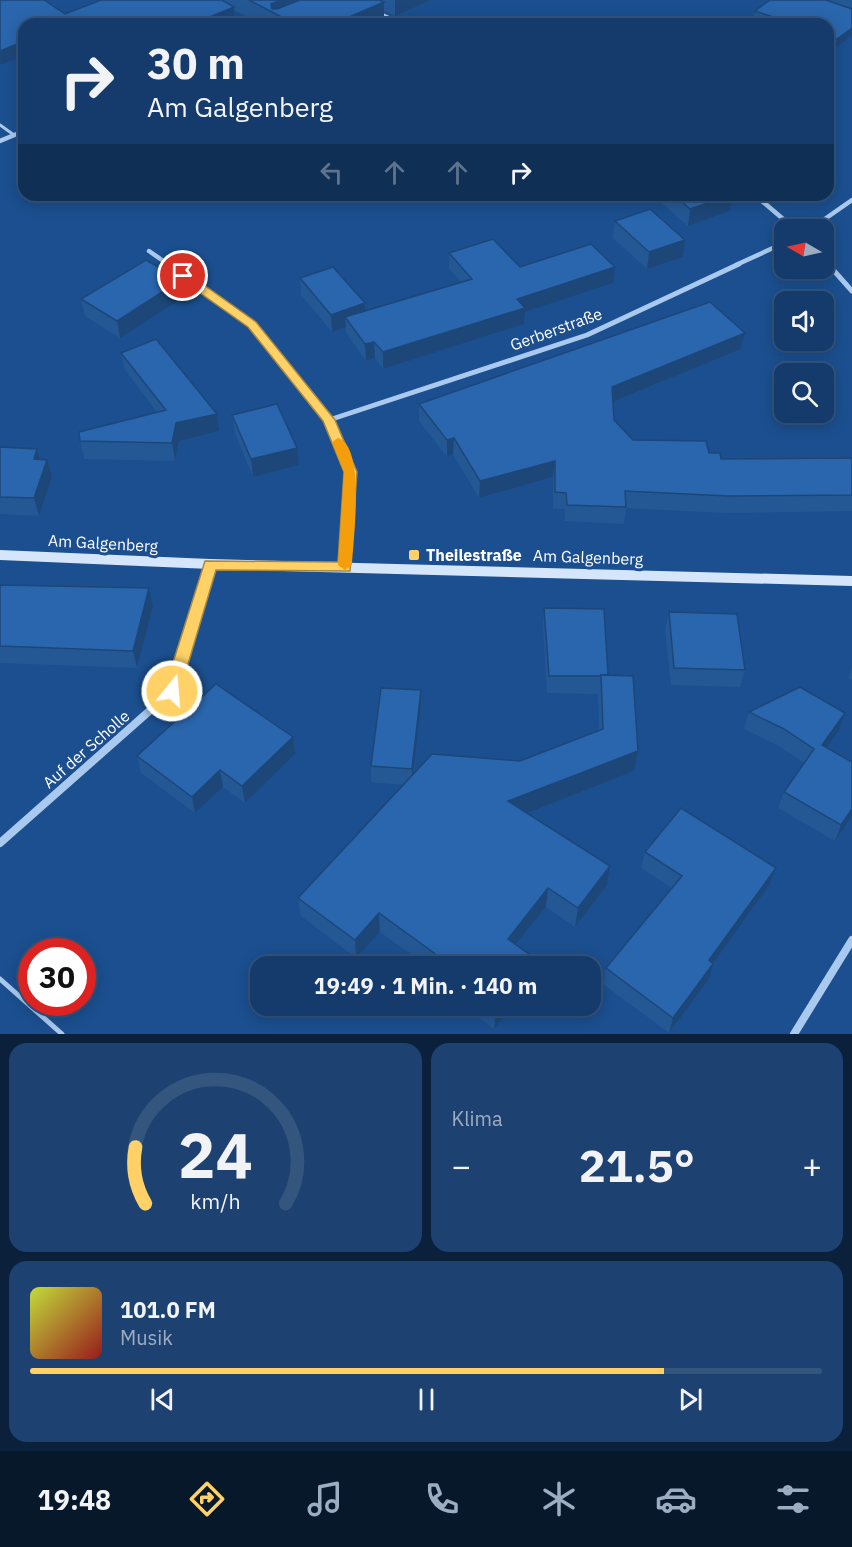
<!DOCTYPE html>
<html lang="de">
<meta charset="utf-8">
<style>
body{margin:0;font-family:"IBM Plex Sans",sans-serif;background:#1d4271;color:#f1f3f6;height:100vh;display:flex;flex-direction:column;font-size:22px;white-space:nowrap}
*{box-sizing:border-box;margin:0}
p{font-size:20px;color:#9dadc1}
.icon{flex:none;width:33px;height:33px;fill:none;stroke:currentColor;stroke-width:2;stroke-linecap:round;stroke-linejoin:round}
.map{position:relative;height:1034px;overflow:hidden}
.sheet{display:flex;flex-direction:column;gap:9px;padding:9px;background:#0b203b;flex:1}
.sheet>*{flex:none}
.hud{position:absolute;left:18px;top:18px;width:816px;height:183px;border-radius:18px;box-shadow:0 3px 15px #0003,0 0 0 2px #33557e;background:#143b6b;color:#f1f3f6;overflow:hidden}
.needle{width:39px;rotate:279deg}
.buttons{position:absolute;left:774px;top:219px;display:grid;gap:12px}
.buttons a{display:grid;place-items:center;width:60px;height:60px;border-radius:12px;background:#143b6b;box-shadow:0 3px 15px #0003,0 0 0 2px #33557e;font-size:30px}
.speed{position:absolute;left:18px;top:938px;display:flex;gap:12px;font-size:30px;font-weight:700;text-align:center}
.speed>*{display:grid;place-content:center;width:78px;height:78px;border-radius:50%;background:#143b6b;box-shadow:0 3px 15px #0003,0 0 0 2px #33557e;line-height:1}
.speed .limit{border:9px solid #d22;background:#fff;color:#111}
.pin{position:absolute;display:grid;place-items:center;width:51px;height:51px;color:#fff;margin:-26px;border:3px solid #fff;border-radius:50%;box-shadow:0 2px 6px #0007}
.me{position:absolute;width:66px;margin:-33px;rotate:17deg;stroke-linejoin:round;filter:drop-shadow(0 0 4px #0008)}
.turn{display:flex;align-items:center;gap:21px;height:126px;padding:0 30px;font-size:27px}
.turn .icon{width:78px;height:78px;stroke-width:2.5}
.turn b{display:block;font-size:42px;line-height:51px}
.lanes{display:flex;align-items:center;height:57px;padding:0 30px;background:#0003;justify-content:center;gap:30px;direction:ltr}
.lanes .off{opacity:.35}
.big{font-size:45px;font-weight:800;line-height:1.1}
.sheet .tile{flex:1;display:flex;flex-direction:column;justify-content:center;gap:9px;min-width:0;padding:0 21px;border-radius:18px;background:#1d4271}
.sheet .dial{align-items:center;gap:0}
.dial svg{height:156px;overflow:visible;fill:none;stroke:#33557e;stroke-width:7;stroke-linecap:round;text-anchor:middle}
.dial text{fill:#f1f3f6;stroke:none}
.song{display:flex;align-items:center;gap:18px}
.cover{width:72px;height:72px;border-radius:9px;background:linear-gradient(135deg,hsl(70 70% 55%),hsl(0 70% 35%))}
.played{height:6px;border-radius:3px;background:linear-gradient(90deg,#ffd166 80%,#33557e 80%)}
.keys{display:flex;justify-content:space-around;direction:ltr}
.heat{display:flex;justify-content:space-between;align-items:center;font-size:33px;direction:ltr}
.sheet .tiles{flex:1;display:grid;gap:9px;grid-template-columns:1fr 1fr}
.tile:last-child{grid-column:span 2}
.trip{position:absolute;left:250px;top:956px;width:351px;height:60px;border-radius:18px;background:#143b6b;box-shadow:0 3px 15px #0003,0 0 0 2px #33557e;font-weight:800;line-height:60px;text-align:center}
.dock{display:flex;height:96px;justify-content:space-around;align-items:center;background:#08182b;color:#9dadc1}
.dock .icon{width:42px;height:42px}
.dock .selected{color:#ffd166}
.dock b{font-size:27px;color:#f1f3f6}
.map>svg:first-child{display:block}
</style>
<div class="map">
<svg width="852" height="1034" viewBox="0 0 852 1034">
<rect width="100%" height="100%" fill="#1b4f8f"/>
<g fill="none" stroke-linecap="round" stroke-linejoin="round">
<polyline stroke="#a9c9ee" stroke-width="3" points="0,125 14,135"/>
<polyline stroke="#a9c9ee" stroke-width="5" points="0,979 62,1034"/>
<g stroke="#a9c9ee" stroke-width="4.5">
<polyline points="378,13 401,24"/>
<polyline points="0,141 24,131"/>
<polyline points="755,195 796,230"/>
<polyline points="809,230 852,200"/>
<polyline points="149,251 169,265"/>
<polyline points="824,259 830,265"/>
<polyline points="736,265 784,243"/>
</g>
<g stroke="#a9c9ee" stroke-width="5">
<polyline points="167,264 252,325 329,420 351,472 345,567"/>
<polyline points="828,264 852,291"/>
<polyline points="329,420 587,335 739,264"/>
<polyline points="198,603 210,564"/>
</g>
<g stroke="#a9c9ee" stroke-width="8">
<polyline points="0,843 172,691 199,602"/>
<polyline points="794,1034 852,940"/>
</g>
<polygon fill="#d6e6fa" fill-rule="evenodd" points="0,550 210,559 852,576 852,586 210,569 0,560"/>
</g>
<g fill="#245895">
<polygon points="0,0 65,14 101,0 431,0 395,16 384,11 384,21 377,24 261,24 234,10 235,20 225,24 24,24 24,56 0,65"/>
<polygon points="828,0 852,0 852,8"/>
<polygon points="852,9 835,48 828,45 828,24 768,24 753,19 755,11"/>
<polygon points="658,195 733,195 730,211 688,226 657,199"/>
<polygon points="615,221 685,240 683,257 647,269 613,238"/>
<polygon points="449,253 520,267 613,283 525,312 524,324 383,369 375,358 366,361 346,333 346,327 332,332 301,295 300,278 365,311 461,282 449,269"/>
<polygon points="183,298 120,338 85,316 81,299"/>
<polygon points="745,333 741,349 613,402 614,420 633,440 709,453 721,459 852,458 852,511 724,513 626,508 624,524 565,521 565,509 553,509 553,477 479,498 453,454 447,457 419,421 419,404"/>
<polygon points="121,353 219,431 179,441 175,461 84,459 80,441 157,412 125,370"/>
<polygon points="232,415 299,465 253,477 235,433"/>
<polygon points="0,447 37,449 40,459 47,460 52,477 39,516 0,514"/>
<polygon points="0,585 149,588 153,606 137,668 0,663"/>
<polygon points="544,608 608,675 638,751 634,771 527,813 610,866 607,885 575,927 546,907 516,945 536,966 427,966 380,932 356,958 301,916 298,898 404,785 371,782 371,766 421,690 421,707 414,774 520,761 599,730 598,694 547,693 543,625"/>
<polygon points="669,612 745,670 740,687 671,685 665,629"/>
<polygon points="852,667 852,680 848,678"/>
<polygon points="749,712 839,730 826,748 852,762 852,816 835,841 778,808 784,792 804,763 779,746 744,729"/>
<polygon points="295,754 245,803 223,787 195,813 141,773 137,756"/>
<polygon points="645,852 776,868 770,884 713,963 709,979 669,1033 603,984 606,968 672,888 641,868"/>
<polygon points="462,1005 513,1005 494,1029"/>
</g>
<g fill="#1d4779">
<polygon points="281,0 322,0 272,12 271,4"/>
<polygon points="395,0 431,0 395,16"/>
<polygon points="384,2 384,21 377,24 333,24"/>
<polygon points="234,7 235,20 225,24 193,24"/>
<polygon points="852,28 852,35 835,48 837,39"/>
<polygon points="24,41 24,56 0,65 0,51"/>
<polygon points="732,195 733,195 730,211 688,226 690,209"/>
<polygon points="685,240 683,257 647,269 649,252"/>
<polygon points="615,267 613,283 525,312 524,324 383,369 383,352 517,299"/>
<polygon points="181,280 183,298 120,338 117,321"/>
<polygon points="365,303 365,321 345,317 346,327 332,332 331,315"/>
<polygon points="745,333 741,349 610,403 612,387"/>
<polygon points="374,342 375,358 366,361 365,344"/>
<polygon points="217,414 219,431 179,441 175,461 172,443 176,423"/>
<polygon points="454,438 453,454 447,457 447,440"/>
<polygon points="297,448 299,465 253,477 251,459"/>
<polygon points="37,449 42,466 34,459"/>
<polygon points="47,460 52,477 39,516 34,498"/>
<polygon points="555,461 553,477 479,498 480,481"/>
<polygon points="149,588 153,606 137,668 133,651"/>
<polygon points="421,690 421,707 412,785 412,769"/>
<polygon points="845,713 839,730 816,762 822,745"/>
<polygon points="293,737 295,754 245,803 242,786"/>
<polygon points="638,751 634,771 507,821 508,801"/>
<polygon points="220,770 223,787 195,813 192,797"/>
<polygon points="852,809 852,816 835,841 841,825"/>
<polygon points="610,866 607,885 575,927 578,908"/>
<polygon points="776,868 770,884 704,976 709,960"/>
<polygon points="548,888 546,907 506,957 508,939"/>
<polygon points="379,913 380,932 356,958 355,940"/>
<polygon points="713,964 709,979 669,1033 673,1018"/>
<polygon points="501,1005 513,1005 494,1029 496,1012"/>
</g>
<g fill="#2a66ad" stroke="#1d4779" stroke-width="1.5">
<polygon points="0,0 44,0 65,14 101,0 222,0 234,7 193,24 78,24 74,21 67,24 24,24 24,41 0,51"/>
<polygon points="249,0 281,0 271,4 272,9 277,9 300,0 379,0 384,2 333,24 295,24"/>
<polygon points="770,0 826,0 852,9 852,28 837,39 828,36 828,24 793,24 755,11"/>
<polygon points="674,195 732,195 690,209"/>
<polygon points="650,209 685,240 649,252 615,221"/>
<polygon points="493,239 520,267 591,244 615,267 517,299 525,308 383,352 374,342 365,344 345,317 472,279 449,253"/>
<polygon points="146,260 181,280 117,321 81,299"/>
<polygon points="333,267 365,303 331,315 300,278"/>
<polygon points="710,302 745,333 612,387 614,420 633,440 706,441 709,453 720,453 721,459 852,458 852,495 728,496 625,491 626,507 567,505 566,493 555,492 555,461 480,481 454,438 447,440 419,404"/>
<polygon points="156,339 217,414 176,423 172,443 80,441 79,432 166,410 121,353"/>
<polygon points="277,404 297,448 251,459 232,415"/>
<polygon points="0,447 37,449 34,459 47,460 34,498 0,497"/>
<polygon points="0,585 149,588 133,651 0,646"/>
<polygon points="544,608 604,609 608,675 601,675 601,676 549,676"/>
<polygon points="669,612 737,614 745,670 674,668"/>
<polygon points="601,675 633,676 638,751 508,801 610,866 578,908 548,888 508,939 537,960 532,966 452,966 379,913 355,940 298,898 432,754 520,761 603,729"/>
<polygon points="216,684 293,737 242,786 220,770 192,797 137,756"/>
<polygon points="800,687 845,713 822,745 852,762 852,809 841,825 784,792 814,749 784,729 749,712"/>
<polygon points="381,688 421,690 412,769 371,766"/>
<polygon points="681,808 776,868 709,960 713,964 673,1018 606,968 682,876 645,852"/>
<polygon points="487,1005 501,1005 496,1012"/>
</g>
<polygon fill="#ffd166" stroke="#a68842" stroke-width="1.5" points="179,273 187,273 256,322 335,420 357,472 350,571 216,570 180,691 172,697 164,691 205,561 338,562 344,472 323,421 248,327 179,278"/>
<path fill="#f59e0b" d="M338 438C366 446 353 541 352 565L345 570 338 565 344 472 332 442Z"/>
<rect fill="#ffd166" stroke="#1b4f8f" stroke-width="2" x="408" y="549" width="12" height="12" rx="3"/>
<g text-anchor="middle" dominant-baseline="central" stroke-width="6" stroke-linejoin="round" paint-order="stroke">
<g font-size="16" fill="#fff" stroke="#1b4f8f">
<text transform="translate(556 329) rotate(-20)">Gerberstraße</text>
<text transform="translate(103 543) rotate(3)">Am Galgenberg</text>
<text transform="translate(588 557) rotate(2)">Am Galgenberg</text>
<text transform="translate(86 749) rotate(-41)">Auf der Scholle</text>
</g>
<g font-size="16" font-weight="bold" fill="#fff" stroke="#1b4f8f" text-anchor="start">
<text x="426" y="555">Theilestraße</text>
</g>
</g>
</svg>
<div class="buttons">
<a><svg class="needle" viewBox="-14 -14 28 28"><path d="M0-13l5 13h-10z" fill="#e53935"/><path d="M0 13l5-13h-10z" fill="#9dadc1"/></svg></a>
<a><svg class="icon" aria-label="sound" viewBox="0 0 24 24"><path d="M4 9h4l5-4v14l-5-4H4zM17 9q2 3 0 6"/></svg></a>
<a><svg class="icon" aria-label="search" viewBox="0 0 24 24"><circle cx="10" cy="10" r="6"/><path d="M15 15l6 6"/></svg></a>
</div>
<div class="speed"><div class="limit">30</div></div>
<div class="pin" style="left:183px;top:276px;background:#d93025"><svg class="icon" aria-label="arrive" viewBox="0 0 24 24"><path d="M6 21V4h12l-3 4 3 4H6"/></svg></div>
<svg class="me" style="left:172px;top:691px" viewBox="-20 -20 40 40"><circle r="17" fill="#ffd166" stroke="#fff" stroke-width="3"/><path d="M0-11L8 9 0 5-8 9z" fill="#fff"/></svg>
<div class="trip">19:49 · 1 Min. · 140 m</div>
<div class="hud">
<div class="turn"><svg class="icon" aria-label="right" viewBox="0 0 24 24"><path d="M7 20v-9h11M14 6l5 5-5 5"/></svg><div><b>30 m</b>Am Galgenberg</div></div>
<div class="lanes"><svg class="icon off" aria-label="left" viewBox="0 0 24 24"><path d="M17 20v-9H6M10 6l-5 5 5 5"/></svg><svg class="icon off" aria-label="ahead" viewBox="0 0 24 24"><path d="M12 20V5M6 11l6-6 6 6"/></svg><svg class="icon off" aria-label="ahead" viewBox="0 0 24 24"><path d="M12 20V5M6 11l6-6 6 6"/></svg><svg class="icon" aria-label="right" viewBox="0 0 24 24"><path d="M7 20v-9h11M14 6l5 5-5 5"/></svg></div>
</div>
</div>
<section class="sheet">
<div class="tiles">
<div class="tile dial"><svg viewBox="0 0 100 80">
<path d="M14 69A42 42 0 1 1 86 69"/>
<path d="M14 69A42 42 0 0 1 9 40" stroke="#ffd166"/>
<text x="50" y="56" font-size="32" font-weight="700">24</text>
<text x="50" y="72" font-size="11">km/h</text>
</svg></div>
<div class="tile"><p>Klima</p>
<div class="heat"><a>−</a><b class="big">21.5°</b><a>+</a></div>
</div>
<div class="tile">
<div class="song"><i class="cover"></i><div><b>101.0 FM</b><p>Musik</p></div></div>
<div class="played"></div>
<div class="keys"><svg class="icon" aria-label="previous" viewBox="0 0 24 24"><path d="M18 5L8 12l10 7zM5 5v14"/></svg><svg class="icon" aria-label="pause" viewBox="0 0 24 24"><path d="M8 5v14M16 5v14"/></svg><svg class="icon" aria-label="next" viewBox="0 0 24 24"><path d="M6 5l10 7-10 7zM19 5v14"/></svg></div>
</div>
</div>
</section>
<nav class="dock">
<b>19:48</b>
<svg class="icon selected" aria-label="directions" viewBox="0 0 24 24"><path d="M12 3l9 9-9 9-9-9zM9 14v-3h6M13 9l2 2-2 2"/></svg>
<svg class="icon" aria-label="music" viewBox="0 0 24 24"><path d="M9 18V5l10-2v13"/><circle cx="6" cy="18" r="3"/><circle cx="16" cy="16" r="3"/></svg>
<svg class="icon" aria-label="phone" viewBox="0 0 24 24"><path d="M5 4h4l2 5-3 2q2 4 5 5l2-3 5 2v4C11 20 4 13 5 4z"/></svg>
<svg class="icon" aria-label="climate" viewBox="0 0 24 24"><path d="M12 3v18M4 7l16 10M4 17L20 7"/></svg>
<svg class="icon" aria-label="car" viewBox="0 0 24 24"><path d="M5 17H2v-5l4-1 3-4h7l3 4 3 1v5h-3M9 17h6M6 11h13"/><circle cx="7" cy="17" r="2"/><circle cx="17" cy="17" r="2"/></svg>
<svg class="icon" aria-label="filters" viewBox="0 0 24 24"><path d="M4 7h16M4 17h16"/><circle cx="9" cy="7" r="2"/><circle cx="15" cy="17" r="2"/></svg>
</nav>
